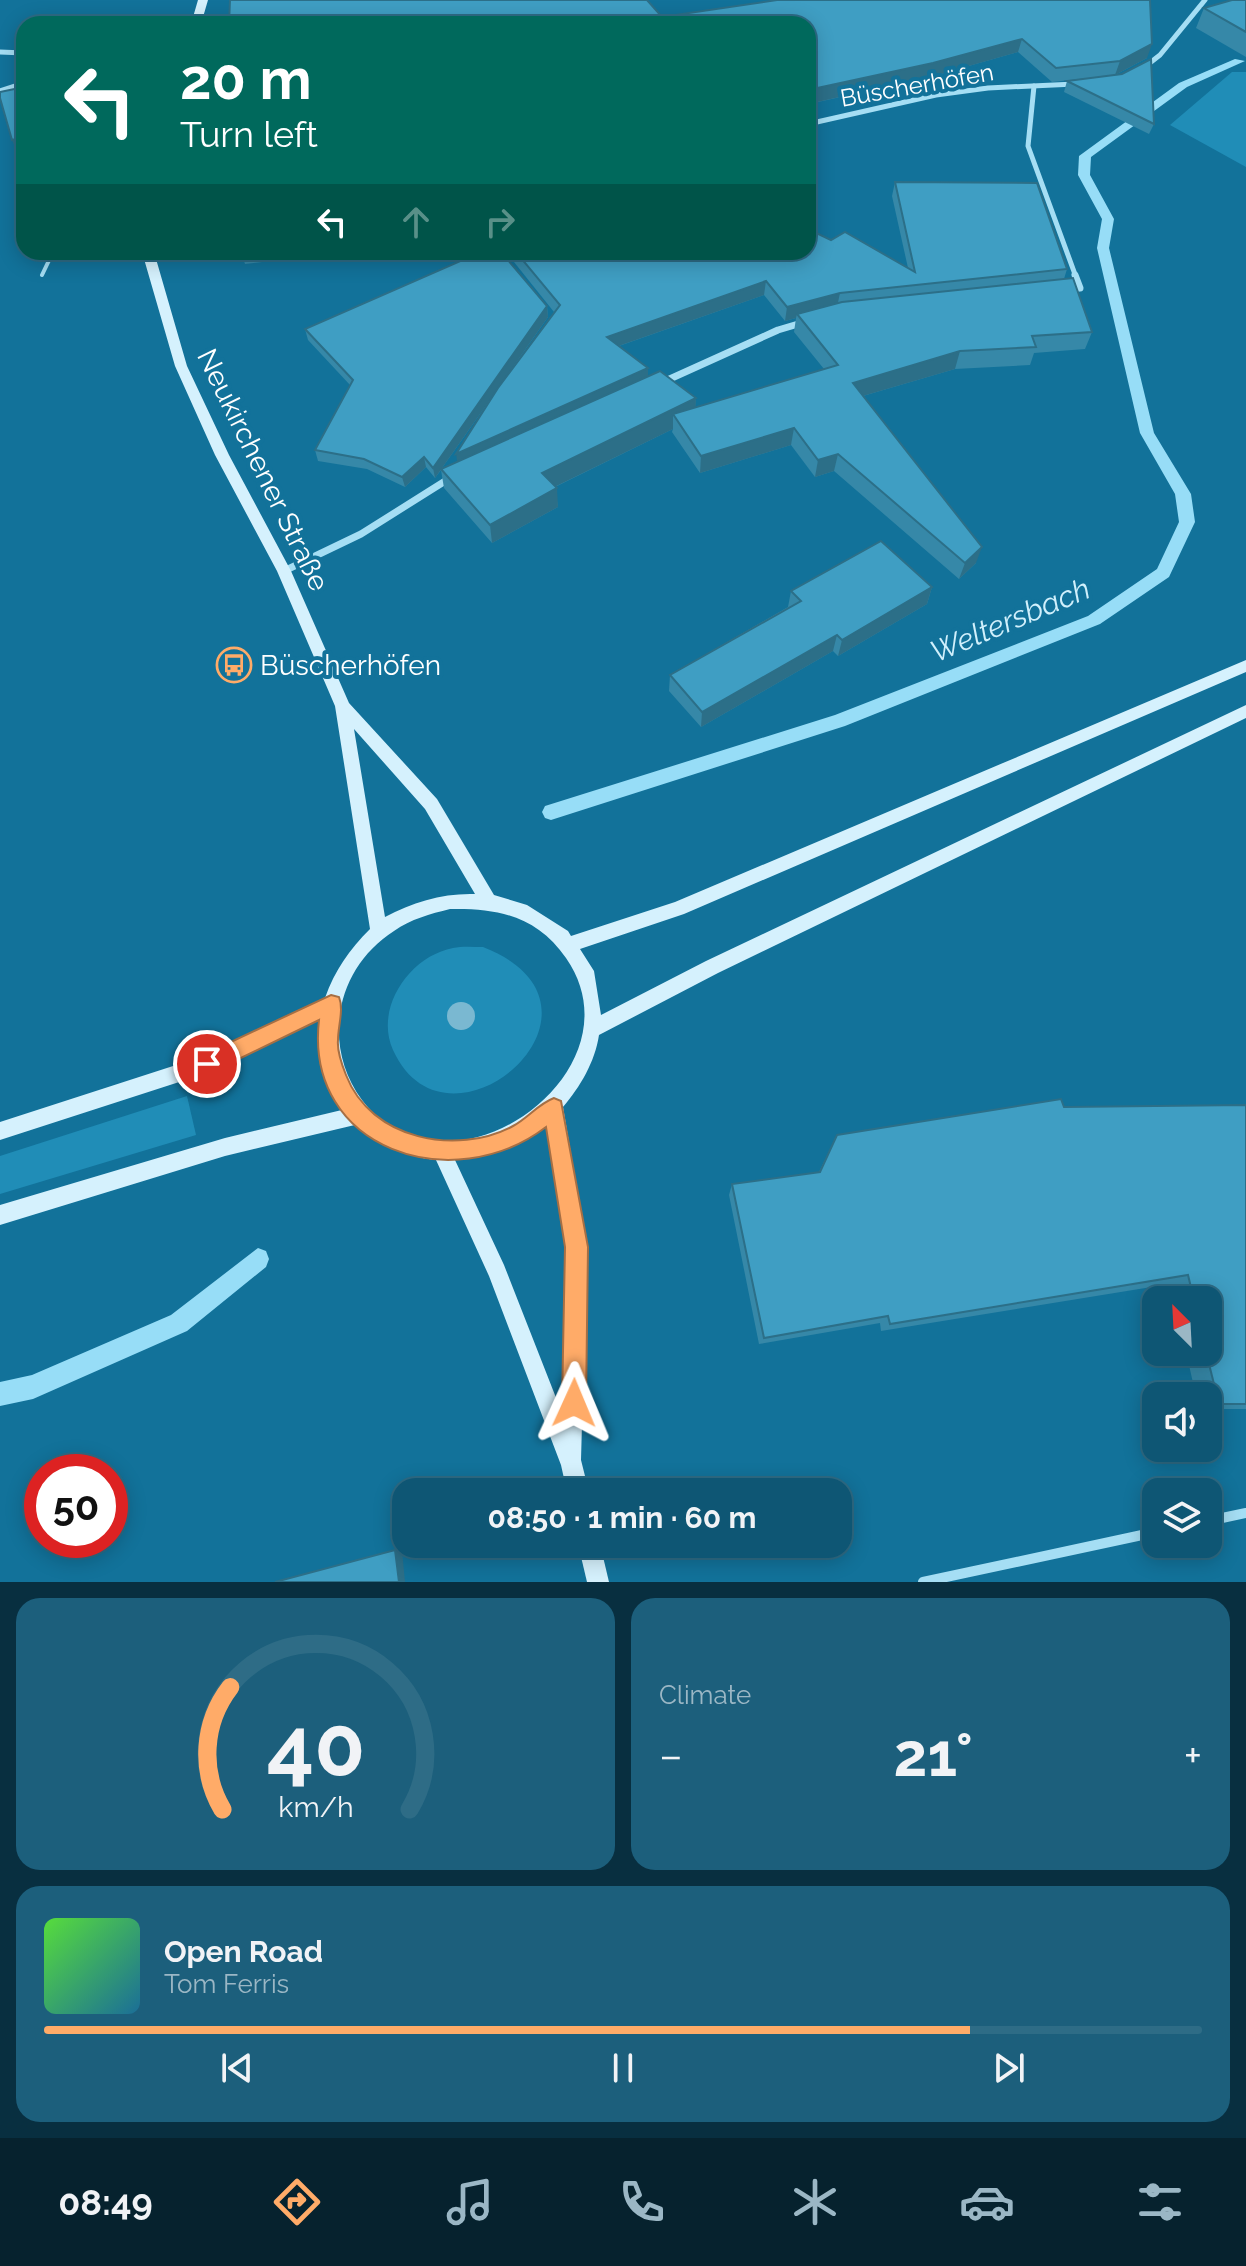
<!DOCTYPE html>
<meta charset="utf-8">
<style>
body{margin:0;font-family:Raleway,sans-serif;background:#1c5f7c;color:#f1f3f6;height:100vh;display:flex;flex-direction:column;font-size:30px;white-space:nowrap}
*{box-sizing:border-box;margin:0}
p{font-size:26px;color:#9bb7c5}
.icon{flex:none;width:44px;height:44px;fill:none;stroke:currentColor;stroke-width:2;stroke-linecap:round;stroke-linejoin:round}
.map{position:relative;height:1582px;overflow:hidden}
.sheet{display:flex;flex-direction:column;gap:16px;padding:16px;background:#082f40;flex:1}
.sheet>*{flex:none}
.top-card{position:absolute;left:16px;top:16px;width:800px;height:244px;border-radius:24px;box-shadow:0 4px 20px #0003,0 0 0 2px #2e6c86;background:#00695c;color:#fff;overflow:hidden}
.needle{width:52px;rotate:336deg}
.tools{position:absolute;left:1142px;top:1286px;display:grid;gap:16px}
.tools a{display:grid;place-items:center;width:80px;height:80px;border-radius:16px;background:#0e5674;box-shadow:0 4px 20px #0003,0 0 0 2px #2e6c86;font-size:40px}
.speed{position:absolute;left:24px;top:1454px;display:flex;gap:16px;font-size:40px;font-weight:700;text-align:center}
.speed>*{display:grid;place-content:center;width:104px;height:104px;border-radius:50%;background:#0e5674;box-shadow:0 4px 20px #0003,0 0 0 2px #2e6c86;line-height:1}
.speed .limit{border:12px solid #d22;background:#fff;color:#111}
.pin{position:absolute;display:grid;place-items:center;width:68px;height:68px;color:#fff;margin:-34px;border:4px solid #fff;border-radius:50%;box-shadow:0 2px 8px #0007}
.me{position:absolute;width:88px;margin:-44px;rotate:1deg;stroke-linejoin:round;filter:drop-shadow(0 0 6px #0008)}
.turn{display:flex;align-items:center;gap:28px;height:168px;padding:0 32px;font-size:36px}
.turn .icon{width:104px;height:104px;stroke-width:2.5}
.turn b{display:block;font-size:56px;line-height:68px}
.lanes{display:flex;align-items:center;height:76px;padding:0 32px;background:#0003;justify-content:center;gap:40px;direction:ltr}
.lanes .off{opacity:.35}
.big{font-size:60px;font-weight:700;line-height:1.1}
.sheet .widget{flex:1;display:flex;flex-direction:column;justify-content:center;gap:12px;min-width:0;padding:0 28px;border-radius:24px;background:#1c5f7c}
.sheet .dial{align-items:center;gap:0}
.dial svg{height:208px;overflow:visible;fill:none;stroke:#2e6c86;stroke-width:7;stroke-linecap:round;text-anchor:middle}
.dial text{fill:#f1f3f6;stroke:none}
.song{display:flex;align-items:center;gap:24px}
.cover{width:96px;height:96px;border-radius:12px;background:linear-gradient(135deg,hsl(110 70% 55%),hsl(200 70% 35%))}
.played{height:8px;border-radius:4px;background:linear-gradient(90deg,#ffab68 80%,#2e6c86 80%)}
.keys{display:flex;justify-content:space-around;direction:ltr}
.heat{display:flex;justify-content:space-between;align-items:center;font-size:44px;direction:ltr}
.sheet .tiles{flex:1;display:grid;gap:16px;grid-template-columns:1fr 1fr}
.widget:last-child{grid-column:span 2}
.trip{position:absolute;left:392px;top:1478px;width:460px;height:80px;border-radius:24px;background:#0e5674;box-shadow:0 4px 20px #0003,0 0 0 2px #2e6c86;font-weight:700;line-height:80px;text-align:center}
.tab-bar{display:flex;height:128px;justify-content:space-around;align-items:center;background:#06222e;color:#9bb7c5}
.tab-bar .icon{width:56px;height:56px}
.tab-bar .on{color:#ffab68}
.tab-bar b{font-size:36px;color:#f1f3f6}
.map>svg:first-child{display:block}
</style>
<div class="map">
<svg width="1246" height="1582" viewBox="0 0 1246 1582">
<rect width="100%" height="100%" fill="#12729a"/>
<g fill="#208db7">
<polygon points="1232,72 1246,72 1246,167 1170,125"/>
<path d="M483 947C636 1007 448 1171 393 1050 374 1008 410 956 453 948 462 946 473 947 483 947Z"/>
<polygon points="187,1096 196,1135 0,1194 0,1156"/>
</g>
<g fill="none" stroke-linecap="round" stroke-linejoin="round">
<g fill="#97ddf7" fill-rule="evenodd">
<polygon points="1235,59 1245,61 1187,87 1091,157 1090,175 1114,219 1109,248 1154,433 1191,494 1195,522 1169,577 1100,624 845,726 551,820 545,818 542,812 545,806 835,715 1088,616 1157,569 1179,522 1175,494 1140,433 1097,248 1102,219 1078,175 1079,156 1179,83"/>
<polygon points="258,1248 266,1251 269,1259 266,1267 187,1331 33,1399 0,1406 0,1382 32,1375 171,1315"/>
</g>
<polyline stroke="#a5def4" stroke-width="4" points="42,275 53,252"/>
<g stroke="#a5def4" stroke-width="5">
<polyline points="0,52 24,53"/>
<polyline points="1142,69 1160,55 1205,0"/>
<polyline points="1034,86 1028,146 1076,277"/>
<polyline points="0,91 24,83"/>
<polyline points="808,124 936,95 988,88 1075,84"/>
</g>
<g stroke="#a5def4" stroke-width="7">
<polyline points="1068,289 1080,288 1075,275"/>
<polyline points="663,382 778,330 805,322"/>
<polyline points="284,571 361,534 450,478"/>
</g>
<g stroke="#a5def4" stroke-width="10">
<polyline points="1208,1521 1246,1513"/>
<polyline points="923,1582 1156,1532"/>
</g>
<g fill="#d5f1fd" fill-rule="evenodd">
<polygon points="198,0 208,0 201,24 191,24"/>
<path d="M142 252H154L187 366 229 455 291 571 349 703 437 799 494 895 527 905 568 931 571 936 675 902 1246 660V672L684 914 580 949 594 971 601 1015 706 961 1246 705V718L718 973 599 1035C595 1062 580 1087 563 1107L587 1247 581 1460 589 1492H567L561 1465 489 1276 436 1160C405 1157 381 1145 359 1124L225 1156 0 1225V1205L225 1138 346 1109C328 1081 317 1051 321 1018L207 1073 0 1140V1122L204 1056 325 998C335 970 349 950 370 929L335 706 277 571 215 455 175 366ZM354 729 425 809 475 894C443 893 413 902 385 917ZM450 909C498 908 537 916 566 958 646 1073 446 1213 362 1100 321 1044 336 968 394 931 411 919 430 914 450 909ZM547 1124 567 1247 562 1413 504 1265 455 1160 504 1149Z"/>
<polygon points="578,1544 600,1544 609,1582 587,1582"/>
</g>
</g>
<circle fill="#7ab8d1" cx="461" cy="1016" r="14"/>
<g fill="#3688a8" fill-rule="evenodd">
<polygon points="777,0 1147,58 1115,75 1052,82 1018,52 930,77 818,102 662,17"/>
<polygon points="1246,0 1246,57 1196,28 1204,8"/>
<polygon points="1067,81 1154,124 1149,134 1064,92"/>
<path d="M895 182 1067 269 1064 279 1092 332 1085 349 1034 353 1030 365 955 369 863 396 976 563 959 579 834 471 815 477 791 445 700 473 672 432 673 429 555 487 558 507 492 543 444 488 441 470 435 478 426 467 405 487 367 469 318 461 315 450 350 385 308 340 305 329 547 306 548 317 500 386 554 312 506 252H808L831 240 908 268 892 196ZM764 295 785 321 796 318 794 332 824 369 695 408 696 398 648 376V368L619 346ZM497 390 458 461 442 468Z"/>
<polygon points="241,252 344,252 245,264"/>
<polygon points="932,587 927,604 838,656 833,651 701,727 669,691 670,675 788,607 791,591"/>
<polygon points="1246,1105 1246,1409 1208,1409 1208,1396 1196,1396 1186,1352 1208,1352 1208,1300 1174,1300 1170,1284 881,1331 880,1323 759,1344 729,1195 732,1184 819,1172 837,1135 1064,1107"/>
</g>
<g fill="#2c6f88">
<polygon points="1022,39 1018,52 930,77 808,104 808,90"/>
<polygon points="1152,44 1147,58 1115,75 1120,61"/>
<polygon points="24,137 24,160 21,161 12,140"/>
<polygon points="766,281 764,295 607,350 607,337"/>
<polygon points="840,293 837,307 797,314 796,318 785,321 787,307"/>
<polygon points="547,306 548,317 435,478 433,468"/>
<polygon points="960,351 955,369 849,400 853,383"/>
<polygon points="648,368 648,382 458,467 456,454"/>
<polygon points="696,398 695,418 673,414 673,429 544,492 542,473"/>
<polygon points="794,428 791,445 700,473 701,456"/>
<polygon points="838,454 834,471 815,477 818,460"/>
<polygon points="424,457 426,467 405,487 402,477"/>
<polygon points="557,488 558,507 492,543 490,525"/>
<polygon points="982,547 976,563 959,579 965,563"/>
<polygon points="932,587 927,604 838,656 842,640"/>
<polygon points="837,635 833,651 701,727 702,712"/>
<polygon points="395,1550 402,1550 405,1582 399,1582"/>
</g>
<g fill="#3f9ec3" stroke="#2c6f88" stroke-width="2">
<polygon points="230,0 647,0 662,17 777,0 1150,0 1152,44 1120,61 1056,68 1022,39 933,63 808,90 808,24 229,24"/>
<polygon points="1232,0 1246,0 1246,32 1204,8"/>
<polygon points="1151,59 1154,124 1067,81 1122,74"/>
<polygon points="24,87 24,137 12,140 0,98 0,92"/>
<polygon points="895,182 1037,183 1067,269 840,293 787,307 766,281 607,337 648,368 456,454 498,388 560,305 516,252 808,252 808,229 831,240 845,232 915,272"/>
<polygon points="481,252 501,252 547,306 433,468 424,457 402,477 364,459 315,450 353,380 305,329"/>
<polygon points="1073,278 1092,332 1032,336 1036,347 960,351 853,383 982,547 965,563 838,454 818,460 794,428 701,456 673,414 838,365 797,314 842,302"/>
<polygon points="660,371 696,398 542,473 557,488 490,525 441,469"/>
<polygon points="881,541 932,587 842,640 837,635 702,712 670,675 801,601 791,591"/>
<polygon points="1061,1099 1064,1107 1246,1105 1246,1404 1219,1404 1206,1352 1208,1352 1208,1300 1194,1300 1188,1275 890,1324 888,1316 764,1338 732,1184 820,1172 837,1135"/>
<polygon points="395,1550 399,1582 275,1582"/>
</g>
<path fill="#ffab68" stroke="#a66f44" stroke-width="2" d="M331 995 339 997C344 1010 338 1026 338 1040 337 1050 342 1065 346 1075 371 1140 457 1156 513 1126 528 1118 538 1104 554 1098L561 1101 588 1247 586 1403 582 1411 574 1415 565 1411 562 1403 565 1247 546 1127C453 1198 304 1150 319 1020L214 1071 207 1074 199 1071 196 1064 199 1057Z"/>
<defs>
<g id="bus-ring" transform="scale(1.8)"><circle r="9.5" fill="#12729a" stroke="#ffab68" stroke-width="1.5"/><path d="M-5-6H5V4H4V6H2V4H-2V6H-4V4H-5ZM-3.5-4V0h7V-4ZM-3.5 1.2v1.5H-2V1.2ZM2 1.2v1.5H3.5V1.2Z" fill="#ffab68"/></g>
</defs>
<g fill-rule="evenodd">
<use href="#bus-ring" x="234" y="665"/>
</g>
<g text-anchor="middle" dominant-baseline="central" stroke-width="8" stroke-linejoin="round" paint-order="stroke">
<g font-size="24" fill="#fff" stroke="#12729a">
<text transform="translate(917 85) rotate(-10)">Büscherhöfen</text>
</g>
<g font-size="28" fill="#fff" stroke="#12729a">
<text transform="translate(263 470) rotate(64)">Neukirchener Straße</text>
</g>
<g font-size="28" fill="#fff" stroke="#12729a" text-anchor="start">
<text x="260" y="665">Büscherhöfen</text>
</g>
<g font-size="30" font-style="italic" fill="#d1f0fc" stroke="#12729a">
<text transform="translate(1010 620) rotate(-23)">Weltersbach</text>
</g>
</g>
</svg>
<div class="tools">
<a><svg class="needle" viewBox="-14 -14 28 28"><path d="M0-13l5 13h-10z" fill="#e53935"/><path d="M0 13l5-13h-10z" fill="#9bb7c5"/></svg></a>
<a><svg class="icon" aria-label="sound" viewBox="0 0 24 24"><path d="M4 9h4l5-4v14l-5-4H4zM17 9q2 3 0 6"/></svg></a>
<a><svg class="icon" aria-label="layers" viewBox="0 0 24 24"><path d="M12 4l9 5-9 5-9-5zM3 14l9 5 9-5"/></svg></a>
</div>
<div class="speed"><div class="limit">50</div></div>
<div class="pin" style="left:207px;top:1064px;background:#d93025"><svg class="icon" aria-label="arrive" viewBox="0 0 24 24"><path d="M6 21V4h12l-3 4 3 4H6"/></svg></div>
<svg class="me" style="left:574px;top:1403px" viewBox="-20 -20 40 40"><path d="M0-17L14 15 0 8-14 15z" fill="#ffab68" stroke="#fff" stroke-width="4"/></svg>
<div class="trip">08:50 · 1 min · 60 m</div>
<div class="top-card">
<div class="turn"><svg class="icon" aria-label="left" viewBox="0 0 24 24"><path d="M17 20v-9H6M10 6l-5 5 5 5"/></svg><div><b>20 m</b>Turn left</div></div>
<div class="lanes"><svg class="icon" aria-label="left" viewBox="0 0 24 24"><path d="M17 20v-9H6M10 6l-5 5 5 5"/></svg><svg class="icon off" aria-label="ahead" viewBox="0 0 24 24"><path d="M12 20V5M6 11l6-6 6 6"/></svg><svg class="icon off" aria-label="right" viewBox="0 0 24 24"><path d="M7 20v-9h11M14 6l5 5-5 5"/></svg></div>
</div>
</div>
<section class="sheet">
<div class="tiles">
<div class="widget dial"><svg viewBox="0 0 100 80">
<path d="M14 69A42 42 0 1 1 86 69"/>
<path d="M14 69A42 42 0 0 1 17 22" stroke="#ffab68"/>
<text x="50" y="56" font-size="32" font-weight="700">40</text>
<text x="50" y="72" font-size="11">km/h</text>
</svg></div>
<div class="widget"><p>Climate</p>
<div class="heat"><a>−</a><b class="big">21°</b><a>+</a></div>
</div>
<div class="widget">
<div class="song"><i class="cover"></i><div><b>Open Road</b><p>Tom Ferris</p></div></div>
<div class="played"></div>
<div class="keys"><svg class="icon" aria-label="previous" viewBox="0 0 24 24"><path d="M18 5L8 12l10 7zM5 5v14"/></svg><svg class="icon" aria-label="pause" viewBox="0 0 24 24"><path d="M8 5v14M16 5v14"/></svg><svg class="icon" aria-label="next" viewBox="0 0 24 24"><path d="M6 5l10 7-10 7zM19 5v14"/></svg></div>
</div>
</div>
</section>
<nav class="tab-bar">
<b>08:49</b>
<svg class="icon on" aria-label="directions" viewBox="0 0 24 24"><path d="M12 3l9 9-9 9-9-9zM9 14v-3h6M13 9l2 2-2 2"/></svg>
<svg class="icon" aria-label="music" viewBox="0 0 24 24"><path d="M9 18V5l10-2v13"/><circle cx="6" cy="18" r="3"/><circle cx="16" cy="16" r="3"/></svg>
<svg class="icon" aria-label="phone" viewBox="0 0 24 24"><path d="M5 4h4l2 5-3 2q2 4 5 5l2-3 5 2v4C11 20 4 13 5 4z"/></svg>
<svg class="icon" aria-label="climate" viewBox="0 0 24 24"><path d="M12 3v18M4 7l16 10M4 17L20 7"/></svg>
<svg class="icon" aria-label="car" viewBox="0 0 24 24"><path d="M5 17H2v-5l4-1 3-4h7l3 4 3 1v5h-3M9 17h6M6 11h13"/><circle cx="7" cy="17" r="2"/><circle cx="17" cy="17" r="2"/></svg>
<svg class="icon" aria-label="filters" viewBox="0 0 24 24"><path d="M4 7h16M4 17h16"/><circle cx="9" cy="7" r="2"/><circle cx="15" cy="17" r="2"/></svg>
</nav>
